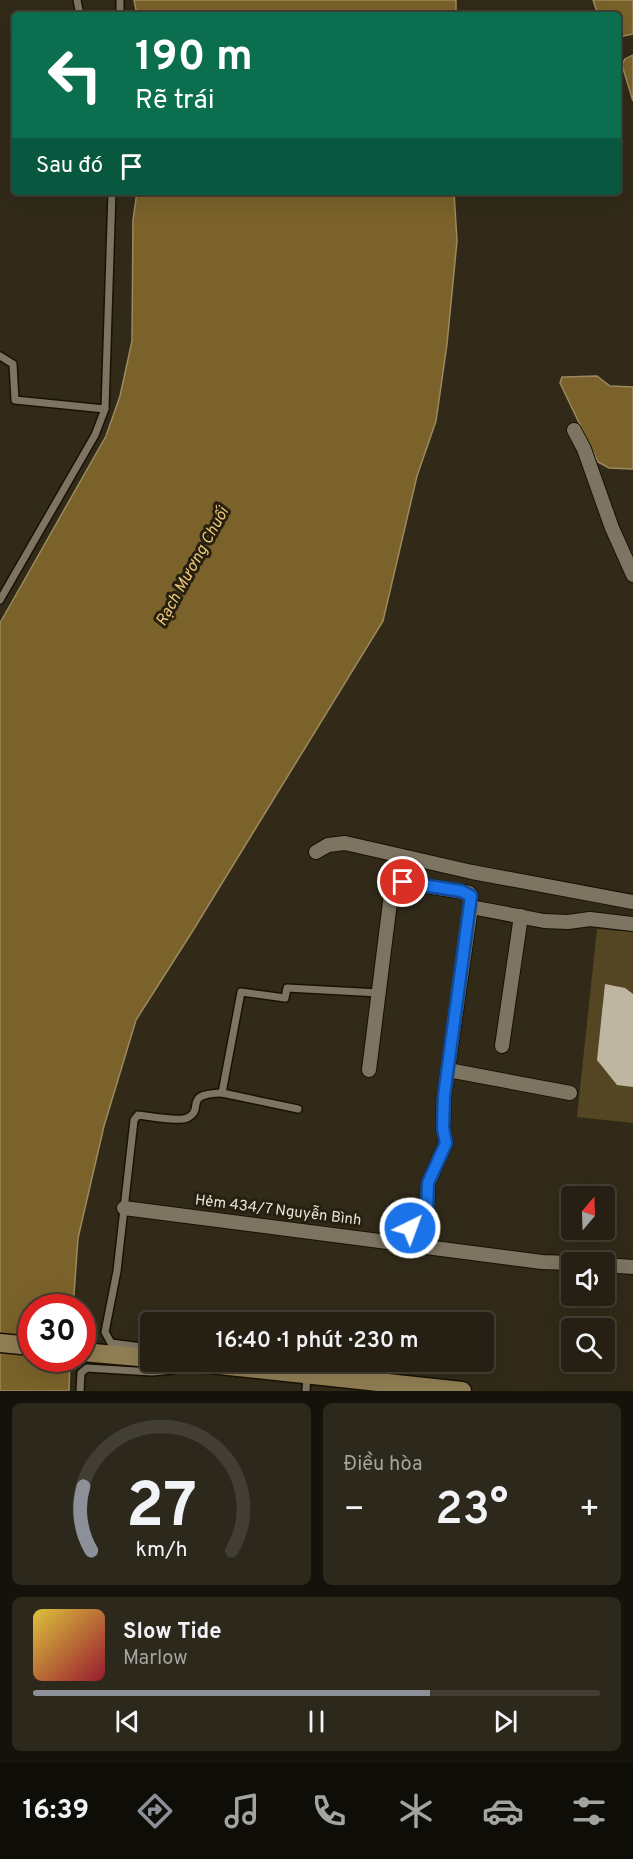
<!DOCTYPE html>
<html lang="vi">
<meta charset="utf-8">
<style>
body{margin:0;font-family:Overpass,sans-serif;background:#2d281c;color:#f1f3f6;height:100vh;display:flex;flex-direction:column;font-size:22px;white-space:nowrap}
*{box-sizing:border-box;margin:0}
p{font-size:20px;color:#a3a3a0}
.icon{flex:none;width:33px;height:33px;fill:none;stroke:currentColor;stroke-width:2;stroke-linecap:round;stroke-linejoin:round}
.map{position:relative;height:1391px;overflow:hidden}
.panel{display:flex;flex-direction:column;gap:12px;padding:12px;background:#14120a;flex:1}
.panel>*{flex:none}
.top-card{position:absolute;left:12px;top:12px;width:609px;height:183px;border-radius:6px;box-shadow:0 6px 24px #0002,0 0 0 2px #423e33;background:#0b6e4f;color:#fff;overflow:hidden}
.needle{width:39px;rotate:19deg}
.buttons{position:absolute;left:561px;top:1186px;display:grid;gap:12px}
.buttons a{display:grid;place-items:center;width:54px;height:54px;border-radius:6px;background:#252013;box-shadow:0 6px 24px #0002,0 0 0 2px #423e33;font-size:30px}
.speed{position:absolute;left:18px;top:1294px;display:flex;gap:12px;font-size:30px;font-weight:700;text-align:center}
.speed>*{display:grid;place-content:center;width:78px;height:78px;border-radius:50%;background:#252013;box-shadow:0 6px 24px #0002,0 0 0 2px #423e33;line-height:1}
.speed .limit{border:9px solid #d22;background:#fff;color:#111}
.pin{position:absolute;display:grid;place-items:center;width:51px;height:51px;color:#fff;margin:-26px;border:3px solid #fff;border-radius:50%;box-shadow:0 2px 6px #0007}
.me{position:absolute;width:66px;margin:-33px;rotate:42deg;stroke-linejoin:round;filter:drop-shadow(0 0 4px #0008)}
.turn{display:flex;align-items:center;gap:21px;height:126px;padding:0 24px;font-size:27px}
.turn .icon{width:78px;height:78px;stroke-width:2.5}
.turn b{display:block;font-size:42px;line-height:51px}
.then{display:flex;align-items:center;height:57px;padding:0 24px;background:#0003;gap:12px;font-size:22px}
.big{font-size:45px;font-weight:600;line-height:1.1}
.panel .card{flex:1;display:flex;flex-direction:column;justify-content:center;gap:9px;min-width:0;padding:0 21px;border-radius:9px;background:#2d281c}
.panel .dial{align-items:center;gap:0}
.dial svg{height:156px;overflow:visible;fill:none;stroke:#423e33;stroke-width:7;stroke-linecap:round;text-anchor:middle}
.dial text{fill:#f1f3f6;stroke:none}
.song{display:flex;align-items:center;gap:18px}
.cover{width:72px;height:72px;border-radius:9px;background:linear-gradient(135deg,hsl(50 70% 55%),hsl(350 70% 35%))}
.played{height:6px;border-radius:3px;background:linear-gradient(90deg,#8c9099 70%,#423e33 70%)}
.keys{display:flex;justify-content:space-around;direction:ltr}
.heat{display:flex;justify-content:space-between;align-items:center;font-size:33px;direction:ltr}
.panel .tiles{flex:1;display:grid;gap:12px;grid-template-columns:1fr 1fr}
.card:last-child{grid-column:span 2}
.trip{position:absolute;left:140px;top:1312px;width:354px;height:60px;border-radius:6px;background:#252013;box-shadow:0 6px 24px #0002,0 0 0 2px #423e33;font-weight:600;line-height:60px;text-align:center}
.tab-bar{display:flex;height:96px;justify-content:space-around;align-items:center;background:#0f0d08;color:#a3a3a0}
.tab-bar .icon{width:42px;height:42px}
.tab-bar .active{color:#8c9099}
.tab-bar b{font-size:27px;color:#f1f3f6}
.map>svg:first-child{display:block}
</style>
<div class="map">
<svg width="633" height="1391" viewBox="0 0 633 1391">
<rect width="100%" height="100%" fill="#312a19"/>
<polygon fill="#554623" points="597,929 633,932 633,1123 577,1117"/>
<g fill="#7b622a" stroke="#9c895f" stroke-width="1.5">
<polygon points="134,0 456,0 456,15 137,15"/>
<polygon points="593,0 633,0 633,34 618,37 618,15 598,15"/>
<polygon points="633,55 633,101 622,65 625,59"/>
<polygon points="137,192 454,192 457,241 447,344 436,421 417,476 383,621 192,932 136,1020 104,1126 78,1238 73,1308 32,1308 32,1359 70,1359 69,1391 0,1391 0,623 106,436 120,396 132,341 133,220"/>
<polygon points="597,376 610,386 633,387 633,469 609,468 598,462 560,383 562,377 565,377"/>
</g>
<polygon fill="#bfb6a2" points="605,984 625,988 633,994 633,1087 617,1085 597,1060"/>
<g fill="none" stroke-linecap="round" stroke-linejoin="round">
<g stroke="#191204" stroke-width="10">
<g id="lane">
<polyline points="77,0 80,15"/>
<polyline points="120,15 120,0"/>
<polyline points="0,356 13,364 15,400 105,409"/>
<polyline points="0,600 95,435 105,409 112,192"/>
<polyline points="298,1109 222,1093 241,992 285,998 287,988 379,993"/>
<path d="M150 1348 111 1343 105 1332 117 1271 134 1120 138 1115C149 1116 178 1122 187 1118 206 1109 181 1094 222 1093"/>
<polyline points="80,1391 81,1373 87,1368 152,1372 174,1370 190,1362"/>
<polyline points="306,1391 307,1376"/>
</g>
</g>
<g stroke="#191204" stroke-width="16">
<g id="street">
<polyline points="574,430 584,449 612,528 633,575"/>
<polyline points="316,852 328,845 345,843 472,872 633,902"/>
<polyline points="502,1046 521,916"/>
<polyline points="369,1070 391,894 396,883 403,882 469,893 471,895 471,907 544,921 568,922 590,919 633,924"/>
<polyline points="448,1070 570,1093"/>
<polyline points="124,1208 542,1262 572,1263"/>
<polyline points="407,1245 412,1220 427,1211 428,1183 446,1143 443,1128 444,1096 471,907"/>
<polyline points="604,1265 633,1267"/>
</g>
</g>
<g stroke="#191204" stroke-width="21">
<g id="secondary">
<polyline points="0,1343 32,1346"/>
<polyline points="82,1352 150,1358"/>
<polyline points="191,1362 462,1391"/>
</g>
</g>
<use href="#lane" stroke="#7d7461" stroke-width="7"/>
<use href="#street" stroke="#7d7461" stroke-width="14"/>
<use href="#secondary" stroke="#917f54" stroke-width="18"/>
</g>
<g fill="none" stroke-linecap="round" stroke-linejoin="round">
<g stroke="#114b97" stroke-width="15">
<polyline id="route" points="403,882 461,891 471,896 444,1096 443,1128 446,1143 428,1183 427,1211 412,1220 410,1228"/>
</g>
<use href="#route" stroke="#1a73e8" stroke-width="10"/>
</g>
<g text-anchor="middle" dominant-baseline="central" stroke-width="6" stroke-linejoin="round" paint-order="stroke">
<g font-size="15" fill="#e9e5da" stroke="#272010">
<text transform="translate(278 1211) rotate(7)">Hẻm 434/7 Nguyễn Bình</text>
</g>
<g font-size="16" font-style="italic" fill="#eec875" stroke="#272010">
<text transform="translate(193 567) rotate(-61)">Rạch Mương Chuối</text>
</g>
</g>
</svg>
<div class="buttons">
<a><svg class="needle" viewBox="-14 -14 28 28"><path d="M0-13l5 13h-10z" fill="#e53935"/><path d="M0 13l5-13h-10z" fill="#a3a3a0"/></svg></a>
<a><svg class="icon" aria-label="sound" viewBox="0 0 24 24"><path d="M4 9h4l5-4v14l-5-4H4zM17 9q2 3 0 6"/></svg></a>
<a><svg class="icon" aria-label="search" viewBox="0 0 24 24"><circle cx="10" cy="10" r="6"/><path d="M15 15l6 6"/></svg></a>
</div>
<div class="speed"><div class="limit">30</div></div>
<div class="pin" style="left:403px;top:882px;background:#d93025"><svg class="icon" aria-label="arrive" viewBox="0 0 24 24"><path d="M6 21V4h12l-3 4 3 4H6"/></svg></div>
<svg class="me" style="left:410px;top:1228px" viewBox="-20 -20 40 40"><circle r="17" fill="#1a73e8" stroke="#fff" stroke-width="3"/><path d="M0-11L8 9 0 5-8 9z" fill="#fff"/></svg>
<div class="trip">16:40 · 1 phút · 230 m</div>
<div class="top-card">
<div class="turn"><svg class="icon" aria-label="left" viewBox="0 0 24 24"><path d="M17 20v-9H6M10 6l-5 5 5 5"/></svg><div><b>190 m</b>Rẽ trái</div></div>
<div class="then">Sau đó<svg class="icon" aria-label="arrive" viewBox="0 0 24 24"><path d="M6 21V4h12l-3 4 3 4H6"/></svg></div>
</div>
</div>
<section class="panel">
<div class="tiles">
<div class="card dial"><svg viewBox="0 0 100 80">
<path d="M14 69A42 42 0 1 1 86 69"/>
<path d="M14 69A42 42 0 0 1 10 36" stroke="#8c9099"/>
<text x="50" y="56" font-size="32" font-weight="700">27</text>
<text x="50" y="72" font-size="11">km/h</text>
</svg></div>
<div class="card"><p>Điều hòa</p>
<div class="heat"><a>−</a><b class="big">23°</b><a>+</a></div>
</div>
<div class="card">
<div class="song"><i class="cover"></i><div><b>Slow Tide</b><p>Marlow</p></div></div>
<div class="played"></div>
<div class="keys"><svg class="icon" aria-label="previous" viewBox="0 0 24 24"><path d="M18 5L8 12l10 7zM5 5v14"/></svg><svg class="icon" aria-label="pause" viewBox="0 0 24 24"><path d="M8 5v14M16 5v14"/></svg><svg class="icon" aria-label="next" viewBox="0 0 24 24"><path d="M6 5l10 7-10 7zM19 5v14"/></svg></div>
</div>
</div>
</section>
<nav class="tab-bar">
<b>16:39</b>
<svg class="icon active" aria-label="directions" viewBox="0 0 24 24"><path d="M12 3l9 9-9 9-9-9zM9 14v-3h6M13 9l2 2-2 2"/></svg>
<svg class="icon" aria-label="music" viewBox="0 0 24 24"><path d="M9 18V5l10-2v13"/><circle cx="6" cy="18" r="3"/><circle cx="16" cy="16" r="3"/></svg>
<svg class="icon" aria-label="phone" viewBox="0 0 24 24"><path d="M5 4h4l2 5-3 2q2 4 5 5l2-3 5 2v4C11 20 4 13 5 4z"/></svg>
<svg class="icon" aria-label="climate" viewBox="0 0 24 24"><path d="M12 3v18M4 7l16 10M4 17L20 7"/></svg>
<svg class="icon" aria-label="car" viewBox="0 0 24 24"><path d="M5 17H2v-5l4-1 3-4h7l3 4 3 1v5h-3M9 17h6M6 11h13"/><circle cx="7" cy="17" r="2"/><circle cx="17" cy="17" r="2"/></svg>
<svg class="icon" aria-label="filters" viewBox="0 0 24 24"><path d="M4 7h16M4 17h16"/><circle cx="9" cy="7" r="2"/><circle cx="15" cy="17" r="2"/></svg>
</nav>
